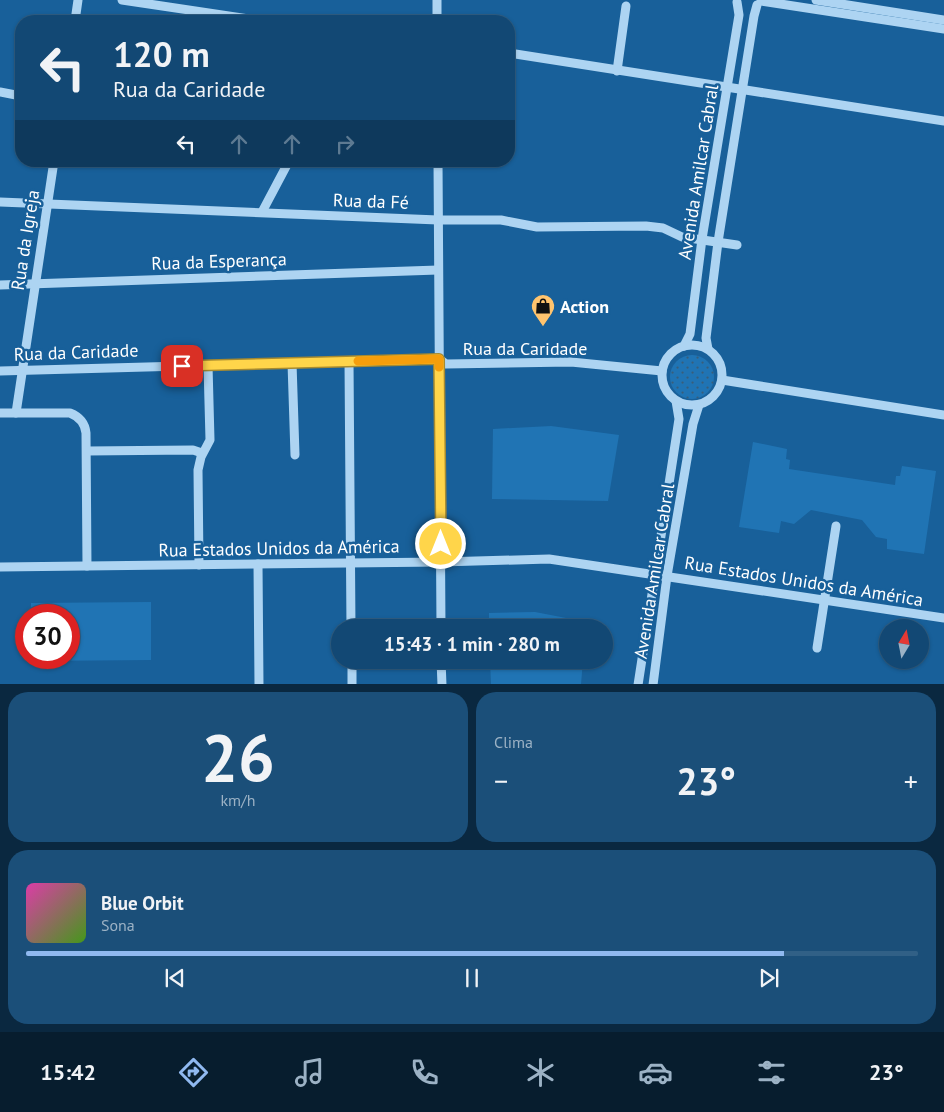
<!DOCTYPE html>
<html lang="pt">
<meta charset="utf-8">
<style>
body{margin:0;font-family:"PT Sans",sans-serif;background:#1b4f79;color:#f1f3f6;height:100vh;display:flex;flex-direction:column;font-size:19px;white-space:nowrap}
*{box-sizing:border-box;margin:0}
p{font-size:16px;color:#9cb2c5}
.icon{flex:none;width:28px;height:28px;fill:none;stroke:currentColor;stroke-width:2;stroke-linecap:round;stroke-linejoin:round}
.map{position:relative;height:684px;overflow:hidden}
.side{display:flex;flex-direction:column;gap:8px;padding:8px;background:#0a2840;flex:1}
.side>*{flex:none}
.guide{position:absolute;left:15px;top:15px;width:500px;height:152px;border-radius:20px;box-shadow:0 1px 4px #0004,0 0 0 1px #316086;background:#124874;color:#f1f3f6;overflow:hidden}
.needle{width:32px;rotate:10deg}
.fabs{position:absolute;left:879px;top:619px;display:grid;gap:10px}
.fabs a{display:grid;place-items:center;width:50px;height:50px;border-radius:50%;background:#124874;box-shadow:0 1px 4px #0004,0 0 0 1px #316086;font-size:25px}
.speed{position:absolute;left:15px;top:604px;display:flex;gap:10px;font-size:25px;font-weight:700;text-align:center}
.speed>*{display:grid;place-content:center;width:65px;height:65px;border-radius:50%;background:#124874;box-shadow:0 1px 4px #0004,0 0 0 1px #316086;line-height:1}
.speed .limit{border:8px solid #d22;background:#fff;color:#111}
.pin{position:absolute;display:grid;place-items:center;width:42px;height:42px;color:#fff;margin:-21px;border-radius:10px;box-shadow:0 2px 8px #0006}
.me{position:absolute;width:55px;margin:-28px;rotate:0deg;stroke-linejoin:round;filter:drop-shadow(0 0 4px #0008)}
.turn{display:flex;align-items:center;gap:18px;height:105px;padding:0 15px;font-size:22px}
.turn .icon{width:65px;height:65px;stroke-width:2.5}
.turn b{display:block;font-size:35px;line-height:42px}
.lanes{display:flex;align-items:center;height:48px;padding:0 15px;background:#0003;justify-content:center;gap:25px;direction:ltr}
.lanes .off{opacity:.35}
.big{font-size:38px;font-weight:600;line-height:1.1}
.side .card{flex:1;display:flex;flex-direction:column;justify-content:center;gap:8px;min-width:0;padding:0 18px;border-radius:20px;background:#1b4f79}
.side .dial{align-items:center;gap:0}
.dial b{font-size:65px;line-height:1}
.song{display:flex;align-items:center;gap:15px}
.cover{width:60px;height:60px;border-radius:8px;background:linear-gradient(135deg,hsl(320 70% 55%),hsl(100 70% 35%))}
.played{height:5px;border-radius:2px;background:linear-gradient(90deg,#90b9f0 85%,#316086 85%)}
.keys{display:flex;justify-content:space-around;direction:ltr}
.heat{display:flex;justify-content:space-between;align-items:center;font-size:28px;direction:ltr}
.side .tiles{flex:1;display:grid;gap:8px;grid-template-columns:1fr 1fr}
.card:last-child{grid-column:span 2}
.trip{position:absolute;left:331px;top:619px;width:282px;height:50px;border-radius:25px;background:#124874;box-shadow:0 1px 4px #0004,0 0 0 1px #316086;font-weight:600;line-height:50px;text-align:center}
.tab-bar{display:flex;height:80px;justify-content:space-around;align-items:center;background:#071d2e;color:#9cb2c5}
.tab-bar .icon{width:35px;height:35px}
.tab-bar .current{color:#90b9f0}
.tab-bar b{font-size:22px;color:#f1f3f6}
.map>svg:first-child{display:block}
</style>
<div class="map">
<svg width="944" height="685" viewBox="0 0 944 685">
<defs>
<pattern id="grass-dots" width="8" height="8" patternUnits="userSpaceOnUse" patternTransform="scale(1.25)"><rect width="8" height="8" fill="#2074b4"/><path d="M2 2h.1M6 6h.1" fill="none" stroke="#385e7b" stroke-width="1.8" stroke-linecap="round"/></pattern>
</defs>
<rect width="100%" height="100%" fill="#18609a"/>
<circle fill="url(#grass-dots)" cx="692" cy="377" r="22"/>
<g fill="#2074b4">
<polygon points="551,426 619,435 608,501 492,499 493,429"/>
<polygon points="753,442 787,449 786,459 790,460 789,469 895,485 896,476 900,476 902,466 936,471 924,554 887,549 887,539 876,537 862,520 811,510 794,524 781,521 779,533 739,527"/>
<polygon points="151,602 151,660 32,661 32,658 69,658 69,615 31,615 31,603"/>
<polygon points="535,612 587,622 587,627 489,627 489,613"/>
<polygon points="490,660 583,660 581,684 491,684"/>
</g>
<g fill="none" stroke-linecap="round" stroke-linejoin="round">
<g stroke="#add4f2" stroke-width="9">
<polyline points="122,0 263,21"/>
<polyline points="437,0 437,21"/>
<polyline points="816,0 944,20"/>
<polyline points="761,1 944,29"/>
<polyline points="75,21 78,0"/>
<polyline points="509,53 944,121"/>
<polyline points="617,71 626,6"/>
<polyline points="0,92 21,96"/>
<polyline points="438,161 441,628"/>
<polyline points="0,202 438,220 501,220 537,227 646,226 663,228 682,237 737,245"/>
<polyline points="262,212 289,161"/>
<polyline points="0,285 438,270"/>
<circle cx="692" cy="375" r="30"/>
<polyline points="684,346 690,334 702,239 739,15 737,2"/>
<polyline points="708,349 706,338 718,242 754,16 757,5"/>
<polyline points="349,361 351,628"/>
<polyline points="292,363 295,455"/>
<polyline points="0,371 439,359 446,364 571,362 662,371"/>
<polyline points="722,380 944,415"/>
<path d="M0 413H70C80 417 85 423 86 433L87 566"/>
<polyline points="16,413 54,161"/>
<polyline points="87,451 193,450 202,453"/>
<polyline points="258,564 259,685"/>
<polyline points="199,565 198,470 201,457 210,440 208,365"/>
<polyline points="0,567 441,562 549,559 944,618"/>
<polyline points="817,648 836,526"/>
<polyline points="352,660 352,685"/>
<polyline points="441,660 442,685"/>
<polyline points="638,685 679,419 676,401"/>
<polyline points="653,685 667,576 693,424 699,405"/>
</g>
</g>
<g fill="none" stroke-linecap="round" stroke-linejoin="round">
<g stroke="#a68a30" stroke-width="12">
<polyline id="route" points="182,366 439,359 441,544"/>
</g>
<use href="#route" stroke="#ffd54a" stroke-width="9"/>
<polyline stroke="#f59e0b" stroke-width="9" points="358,361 439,359 439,367"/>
</g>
<defs>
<g id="shop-pin" transform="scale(1.25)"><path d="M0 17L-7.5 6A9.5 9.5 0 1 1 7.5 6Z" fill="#ffc46e" stroke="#18609a"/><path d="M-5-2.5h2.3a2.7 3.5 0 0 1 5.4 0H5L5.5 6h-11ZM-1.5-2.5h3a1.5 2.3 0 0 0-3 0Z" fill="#111"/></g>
</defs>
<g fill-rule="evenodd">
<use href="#shop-pin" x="543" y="306"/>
</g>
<g text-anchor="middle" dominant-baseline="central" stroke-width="5" stroke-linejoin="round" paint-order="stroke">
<g font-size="18" fill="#fff" stroke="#18609a">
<text transform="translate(698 172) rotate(-81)">Avenida Amilcar Cabral</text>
<text transform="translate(371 201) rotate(2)">Rua da Fé</text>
<text transform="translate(25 240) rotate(-81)">Rua da Igreja</text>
<text transform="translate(219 261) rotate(-2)">Rua da Esperança</text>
<text x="525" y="348">Rua da Caridade</text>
<text transform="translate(76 352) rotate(-2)">Rua da Caridade</text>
<text transform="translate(279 548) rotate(-1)">Rua Estados Unidos da América</text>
<text transform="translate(654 571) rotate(-81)">Avenida Amilcar Cabral</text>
<text transform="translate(804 581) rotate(9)">Rua Estados Unidos da América</text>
</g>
<g font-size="18" font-weight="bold" fill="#fff" stroke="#18609a" text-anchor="start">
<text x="560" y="306">Action</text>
</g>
</g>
</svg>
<div class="fabs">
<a><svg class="needle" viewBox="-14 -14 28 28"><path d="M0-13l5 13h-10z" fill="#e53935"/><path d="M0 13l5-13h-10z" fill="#9cb2c5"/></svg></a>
</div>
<div class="speed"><div class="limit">30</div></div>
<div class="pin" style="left:182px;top:366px;background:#d93025"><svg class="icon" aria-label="arrive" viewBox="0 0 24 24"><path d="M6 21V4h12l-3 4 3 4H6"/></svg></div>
<svg class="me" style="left:441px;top:544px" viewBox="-20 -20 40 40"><circle r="17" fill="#ffd54a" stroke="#fff" stroke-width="3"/><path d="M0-11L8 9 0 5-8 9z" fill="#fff"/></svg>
<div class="trip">15:43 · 1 min · 280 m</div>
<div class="guide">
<div class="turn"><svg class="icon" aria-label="left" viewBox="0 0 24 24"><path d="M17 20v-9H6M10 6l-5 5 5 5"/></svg><div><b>120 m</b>Rua da Caridade</div></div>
<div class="lanes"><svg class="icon" aria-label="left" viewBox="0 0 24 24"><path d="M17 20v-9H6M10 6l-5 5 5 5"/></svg><svg class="icon off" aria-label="ahead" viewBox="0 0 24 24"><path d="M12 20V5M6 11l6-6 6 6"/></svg><svg class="icon off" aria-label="ahead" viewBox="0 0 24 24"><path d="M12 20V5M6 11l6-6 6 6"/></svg><svg class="icon off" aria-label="right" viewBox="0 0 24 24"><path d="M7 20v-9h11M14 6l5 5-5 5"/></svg></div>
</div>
</div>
<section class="side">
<div class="tiles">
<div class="card dial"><b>26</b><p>km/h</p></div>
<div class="card"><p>Clima</p>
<div class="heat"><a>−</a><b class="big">23°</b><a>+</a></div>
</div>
<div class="card">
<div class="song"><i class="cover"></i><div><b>Blue Orbit</b><p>Sona</p></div></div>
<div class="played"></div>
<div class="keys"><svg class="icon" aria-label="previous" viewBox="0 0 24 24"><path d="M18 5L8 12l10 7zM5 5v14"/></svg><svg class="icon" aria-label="pause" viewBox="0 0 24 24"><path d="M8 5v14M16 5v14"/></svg><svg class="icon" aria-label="next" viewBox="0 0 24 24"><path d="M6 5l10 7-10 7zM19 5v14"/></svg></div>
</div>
</div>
</section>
<nav class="tab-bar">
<b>15:42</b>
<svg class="icon current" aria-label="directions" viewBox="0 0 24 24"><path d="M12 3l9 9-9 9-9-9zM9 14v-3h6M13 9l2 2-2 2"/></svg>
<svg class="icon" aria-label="music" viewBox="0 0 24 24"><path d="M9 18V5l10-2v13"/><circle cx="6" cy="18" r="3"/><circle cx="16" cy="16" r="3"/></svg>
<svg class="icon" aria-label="phone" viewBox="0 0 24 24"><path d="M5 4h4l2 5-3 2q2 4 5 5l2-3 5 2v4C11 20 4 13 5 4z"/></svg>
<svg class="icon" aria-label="climate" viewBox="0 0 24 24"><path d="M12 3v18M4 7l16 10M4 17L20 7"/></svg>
<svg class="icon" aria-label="car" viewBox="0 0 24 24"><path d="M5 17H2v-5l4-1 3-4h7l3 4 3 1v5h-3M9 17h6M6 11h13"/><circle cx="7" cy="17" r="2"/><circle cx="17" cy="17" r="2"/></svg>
<svg class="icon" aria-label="filters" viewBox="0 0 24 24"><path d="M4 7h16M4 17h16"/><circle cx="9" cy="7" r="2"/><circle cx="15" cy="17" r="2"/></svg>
<b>23°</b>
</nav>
